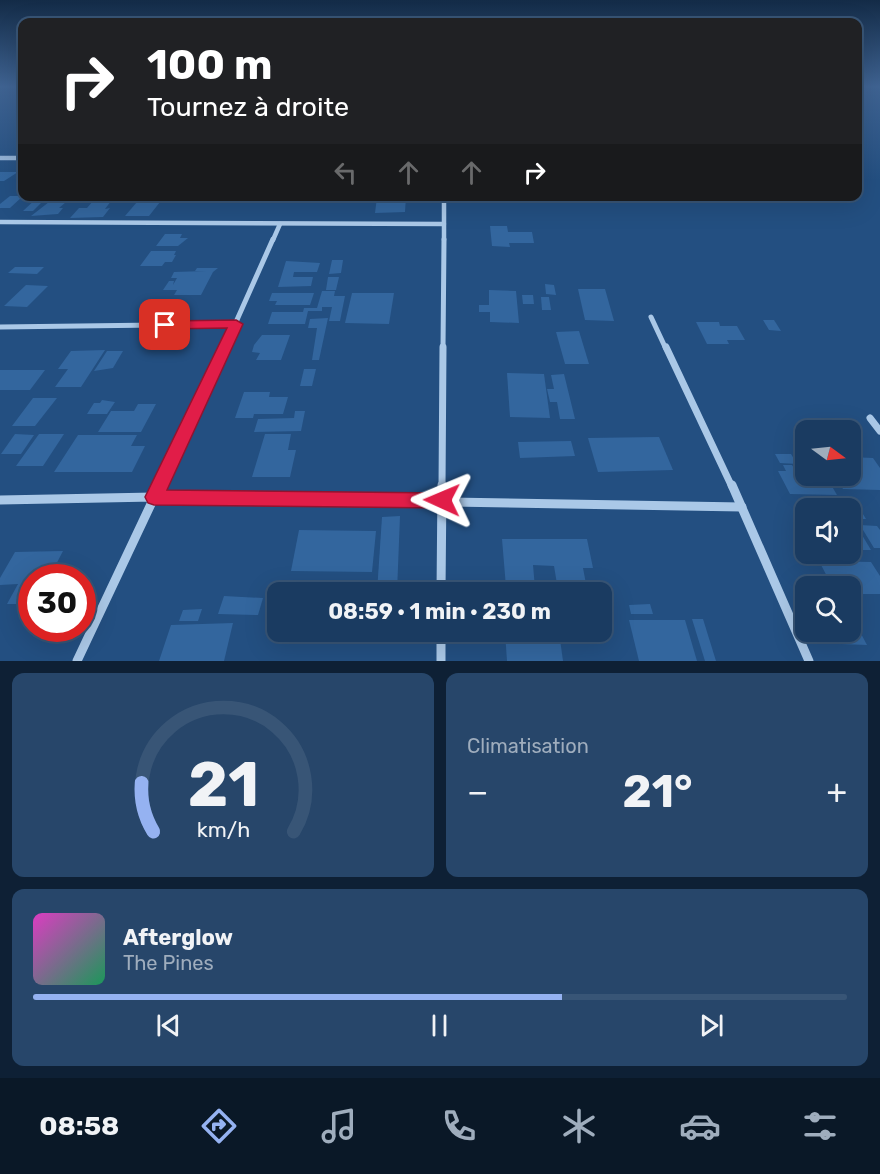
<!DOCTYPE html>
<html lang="fr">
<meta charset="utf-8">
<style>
body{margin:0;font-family:Rubik,sans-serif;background:#27466a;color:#f1f3f6;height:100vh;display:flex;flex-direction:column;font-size:22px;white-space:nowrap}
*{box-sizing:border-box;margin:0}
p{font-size:20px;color:#9fadbd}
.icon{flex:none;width:33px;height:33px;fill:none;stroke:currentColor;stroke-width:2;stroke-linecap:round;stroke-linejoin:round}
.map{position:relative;height:661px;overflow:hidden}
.drawer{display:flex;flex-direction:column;gap:12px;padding:12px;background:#0e2035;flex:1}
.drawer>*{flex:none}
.guide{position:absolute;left:18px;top:18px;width:844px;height:183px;border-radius:12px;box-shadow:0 6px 24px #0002,0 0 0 2px #385576;background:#202124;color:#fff;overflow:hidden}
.needle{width:39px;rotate:105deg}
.buttons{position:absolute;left:795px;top:420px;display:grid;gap:12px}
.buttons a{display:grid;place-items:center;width:66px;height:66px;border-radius:12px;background:#1a3b61;box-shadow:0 6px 24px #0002,0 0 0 2px #385576;font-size:30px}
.speed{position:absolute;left:18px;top:564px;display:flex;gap:12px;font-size:30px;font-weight:700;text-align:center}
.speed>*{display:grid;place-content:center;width:78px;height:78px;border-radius:50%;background:#1a3b61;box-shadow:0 6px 24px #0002,0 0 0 2px #385576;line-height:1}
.speed .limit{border:9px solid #d22;background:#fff;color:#111}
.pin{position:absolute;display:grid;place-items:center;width:51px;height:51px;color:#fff;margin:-26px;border-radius:12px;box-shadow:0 3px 9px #0006}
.me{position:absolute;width:66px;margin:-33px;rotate:271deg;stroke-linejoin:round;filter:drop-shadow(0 0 4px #0008)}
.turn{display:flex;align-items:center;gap:21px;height:126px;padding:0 30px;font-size:27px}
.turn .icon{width:78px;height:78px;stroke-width:2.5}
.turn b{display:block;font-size:42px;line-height:51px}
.lanes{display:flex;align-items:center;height:57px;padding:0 30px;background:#0003;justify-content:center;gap:30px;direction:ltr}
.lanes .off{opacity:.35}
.big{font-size:45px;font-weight:700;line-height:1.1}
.drawer .widget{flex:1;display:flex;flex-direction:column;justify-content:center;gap:9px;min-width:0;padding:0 21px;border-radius:12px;background:#27466a}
.drawer .dial{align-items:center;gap:0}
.dial svg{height:156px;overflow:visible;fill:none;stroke:#385576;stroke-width:7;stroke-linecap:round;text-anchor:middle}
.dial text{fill:#f1f3f6;stroke:none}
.song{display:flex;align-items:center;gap:18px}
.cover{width:72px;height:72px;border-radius:9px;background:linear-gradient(135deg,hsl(310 70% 55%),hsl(150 70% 35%))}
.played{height:6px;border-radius:3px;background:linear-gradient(90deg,#95b2f1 65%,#385576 65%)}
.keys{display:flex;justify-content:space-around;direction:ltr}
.heat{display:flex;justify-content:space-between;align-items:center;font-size:33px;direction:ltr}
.drawer .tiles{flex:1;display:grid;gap:12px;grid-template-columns:1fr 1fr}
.widget:last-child{grid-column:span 2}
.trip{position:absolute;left:267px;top:582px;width:345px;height:60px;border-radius:12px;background:#1a3b61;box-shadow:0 6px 24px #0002,0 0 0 2px #385576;font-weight:700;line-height:60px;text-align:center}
.dock{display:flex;height:96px;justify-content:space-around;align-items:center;background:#0a1827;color:#9fadbd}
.dock .icon{width:42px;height:42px}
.dock .on{color:#95b2f1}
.dock b{font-size:27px;color:#f1f3f6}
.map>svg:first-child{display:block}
</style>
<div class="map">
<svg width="880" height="661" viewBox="0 0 880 661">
<rect width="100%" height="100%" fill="#234f81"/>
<g fill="#33669e">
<polygon points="0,172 18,172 4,181 0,181"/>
<polygon points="10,196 23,196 10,208 0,208 0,204"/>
<polygon points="39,196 48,196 33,211 23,211"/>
<polygon points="377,197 406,197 405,212 375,213"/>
<polygon points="93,201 111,201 105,209 110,208 103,217 70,218 79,208 87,208"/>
<polygon points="49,202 66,202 59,208 63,208 58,214 31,216"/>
<polygon points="137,202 160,202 149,216 125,216"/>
<polygon points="490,226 507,226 508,232 532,232 534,243 509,243 510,247 492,246"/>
<polygon points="165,234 182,234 180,238 188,238 178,246 156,246"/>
<polygon points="151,251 176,251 174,255 176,255 172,262 165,262 162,266 140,266"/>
<polygon points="332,260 343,260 341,273 329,274"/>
<polygon points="286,261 320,263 317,272 294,272 293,277 313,277 311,286 278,287"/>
<polygon points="15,267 44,267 37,274 8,273"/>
<polygon points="197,268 218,268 213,272 201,295 174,295 177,290 163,290 169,281 174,281 173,285 177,278 171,278 174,272 206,271 195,271"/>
<polygon points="328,277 339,277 336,290 326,290"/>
<polygon points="545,284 554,285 556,295 546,294"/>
<polygon points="26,285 48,286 27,307 4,306"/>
<polygon points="578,289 605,289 614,321 585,320"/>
<polygon points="489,290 516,291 519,323 490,322 490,312 479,312 479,305 489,305"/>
<polygon points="322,291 335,291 334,296 345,296 340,321 329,321 332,307 322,307 322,311 308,311 305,324 268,324 272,312 303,312 304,308 317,308"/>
<polygon points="272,293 314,293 310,305 275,305 277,301 269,301"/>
<polygon points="352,293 394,293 389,324 345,323"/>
<polygon points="522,295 533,295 534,304 523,304"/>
<polygon points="541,297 549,297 551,310 542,310"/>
<polygon points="164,300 174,300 168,310 158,310"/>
<polygon points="328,318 319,360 312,360 317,328 308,328 310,319"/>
<polygon points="763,320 774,320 781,331 769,330"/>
<polygon points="696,322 719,322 720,326 737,326 745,340 727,340 729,344 707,344"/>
<polygon points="579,331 589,364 565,364 556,332"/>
<polygon points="262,335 290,335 281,360 256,360 260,353 252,352 254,345"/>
<polygon points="105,350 81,387 55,387 68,369 58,369 71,351"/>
<polygon points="107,351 123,351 113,368 94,371"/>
<polygon points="304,369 316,369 312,386 300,386"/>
<polygon points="0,370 45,370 30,390 0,390"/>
<polygon points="507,373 544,374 550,418 510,417"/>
<polygon points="564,374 575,419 560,419 557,402 550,402 547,389 554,389 551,375"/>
<polygon points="244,392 270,392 269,397 288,397 283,414 254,414 253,418 235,418"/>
<polygon points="33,398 57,398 35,426 12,426"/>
<polygon points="102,400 115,402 107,414 87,414 94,403 100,403"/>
<polygon points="138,404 156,404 141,432 98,432 111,411 134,411"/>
<polygon points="295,411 305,411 301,431 254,432 258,419 294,418"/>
<polygon points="15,434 34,435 21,454 1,454"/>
<polygon points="39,434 64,434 43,466 16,466"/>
<polygon points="265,434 291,434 288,450 296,450 290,477 252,477"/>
<polygon points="78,435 137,435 131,446 145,446 132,472 54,472"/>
<polygon points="659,437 673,470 598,472 588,438"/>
<polygon points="571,441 575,456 520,458 518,442"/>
<polygon points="775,454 791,454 797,464 780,463"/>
<polygon points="850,457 873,458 880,468 880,490 843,489 835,476 850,476"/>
<polygon points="783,465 792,465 796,471 806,471 806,476 826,476 837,495 790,494 778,471 786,471"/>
<polygon points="832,505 858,506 866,519 850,519 850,508 833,508"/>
<polygon points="400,516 397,592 377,592 382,517"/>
<polygon points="850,525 856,525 871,550 855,550 850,542"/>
<polygon points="860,525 877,526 880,530 880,548 874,548"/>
<polygon points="299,530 376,531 372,572 291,571"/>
<polygon points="502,539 587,539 593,568 583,568 587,589 558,590 554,566 533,565 535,588 506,587"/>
<polygon points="63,551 49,578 32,578 32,604 7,604 18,584 0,585 0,578 15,552"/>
<polygon points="819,561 871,562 880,576 880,594 850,594 850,586 832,586"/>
<polygon points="224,596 263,598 258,615 218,614"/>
<polygon points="650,604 653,614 631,614 629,605"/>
<polygon points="202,609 198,621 179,621 183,610"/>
<polygon points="850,613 867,645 841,644 835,632 850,632"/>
<polygon points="692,619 703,619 716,661 705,661"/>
<polygon points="629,620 685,620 697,661 639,661"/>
<polygon points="233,623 224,661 159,661 171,625"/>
<polygon points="481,632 495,632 496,643 481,643"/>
<polygon points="505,632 559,632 563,661 507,661"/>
</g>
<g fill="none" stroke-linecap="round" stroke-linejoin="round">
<g stroke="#aac8e7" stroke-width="4.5">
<polyline points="0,158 22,158"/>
<polyline points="0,222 444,224"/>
<polyline points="273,240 280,224"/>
<polyline points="444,240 444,196"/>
</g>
<g stroke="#aac8e7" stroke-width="5">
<polyline points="651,317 666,349"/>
<polyline points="0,327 236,324"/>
<polyline points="224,349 273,239"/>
<polyline points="443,349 444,239"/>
</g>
<g stroke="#aac8e7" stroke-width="7">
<polyline points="666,347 732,487"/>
<polyline points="870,418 880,431"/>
<polyline points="159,487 225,347"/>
<polyline points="442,487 443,347"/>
</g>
<g stroke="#aac8e7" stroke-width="9">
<polyline points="732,485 809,661"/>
<polyline points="0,500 154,497 742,507"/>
<polyline points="441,592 442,485"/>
<polyline points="441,632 441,661"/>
<polyline points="77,661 160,485"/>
</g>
</g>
<linearGradient id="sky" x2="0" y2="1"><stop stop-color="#132b47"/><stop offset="0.48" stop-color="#3f6392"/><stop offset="1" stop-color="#3f6392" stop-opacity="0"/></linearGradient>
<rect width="880" height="180" fill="url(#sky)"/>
<polygon fill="#e11d48" stroke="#92132f" stroke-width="1.5" points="236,320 243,324 167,490 442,493 449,495 452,500 449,506 442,508 154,505 148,503 145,497 227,328 165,329 158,325 165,321"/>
</svg>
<div class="buttons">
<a><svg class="needle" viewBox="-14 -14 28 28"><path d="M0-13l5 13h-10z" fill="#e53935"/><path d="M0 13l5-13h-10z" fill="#9fadbd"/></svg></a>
<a><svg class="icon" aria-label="sound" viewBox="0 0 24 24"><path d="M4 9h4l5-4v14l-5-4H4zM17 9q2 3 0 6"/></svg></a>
<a><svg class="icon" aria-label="search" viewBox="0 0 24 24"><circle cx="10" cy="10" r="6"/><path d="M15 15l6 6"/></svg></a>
</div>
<div class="speed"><div class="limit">30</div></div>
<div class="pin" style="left:165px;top:325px;background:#d93025"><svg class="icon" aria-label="arrive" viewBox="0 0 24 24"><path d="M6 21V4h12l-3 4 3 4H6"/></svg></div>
<svg class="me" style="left:442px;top:500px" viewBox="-20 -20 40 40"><path d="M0-17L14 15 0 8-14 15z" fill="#e11d48" stroke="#fff" stroke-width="4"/></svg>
<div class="trip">08:59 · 1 min · 230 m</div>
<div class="guide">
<div class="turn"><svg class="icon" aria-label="right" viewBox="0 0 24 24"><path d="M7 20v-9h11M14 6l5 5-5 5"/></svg><div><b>100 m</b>Tournez à droite</div></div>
<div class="lanes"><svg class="icon off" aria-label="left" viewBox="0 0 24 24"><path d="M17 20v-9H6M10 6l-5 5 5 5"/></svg><svg class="icon off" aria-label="ahead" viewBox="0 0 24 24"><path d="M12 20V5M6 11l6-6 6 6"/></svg><svg class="icon off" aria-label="ahead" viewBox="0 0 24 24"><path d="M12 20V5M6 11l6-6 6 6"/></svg><svg class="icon" aria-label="right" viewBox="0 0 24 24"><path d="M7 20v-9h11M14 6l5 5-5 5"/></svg></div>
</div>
</div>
<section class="drawer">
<div class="tiles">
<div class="widget dial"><svg viewBox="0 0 100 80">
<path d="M14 69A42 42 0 1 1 86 69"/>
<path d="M14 69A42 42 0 0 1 8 44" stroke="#95b2f1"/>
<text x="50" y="56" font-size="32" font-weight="700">21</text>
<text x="50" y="72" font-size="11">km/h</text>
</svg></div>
<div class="widget"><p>Climatisation</p>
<div class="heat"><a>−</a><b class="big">21°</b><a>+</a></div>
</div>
<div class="widget">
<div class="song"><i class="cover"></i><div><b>Afterglow</b><p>The Pines</p></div></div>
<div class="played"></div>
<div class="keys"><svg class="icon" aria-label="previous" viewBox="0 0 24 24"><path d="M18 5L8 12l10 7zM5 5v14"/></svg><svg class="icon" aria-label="pause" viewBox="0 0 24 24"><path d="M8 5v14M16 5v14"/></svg><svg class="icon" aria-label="next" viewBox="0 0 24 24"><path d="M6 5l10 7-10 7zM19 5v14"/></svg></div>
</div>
</div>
</section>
<nav class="dock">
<b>08:58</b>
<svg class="icon on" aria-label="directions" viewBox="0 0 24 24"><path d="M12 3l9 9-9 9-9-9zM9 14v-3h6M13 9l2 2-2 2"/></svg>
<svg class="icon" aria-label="music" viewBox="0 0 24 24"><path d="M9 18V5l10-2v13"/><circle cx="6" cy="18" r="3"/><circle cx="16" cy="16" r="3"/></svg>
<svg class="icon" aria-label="phone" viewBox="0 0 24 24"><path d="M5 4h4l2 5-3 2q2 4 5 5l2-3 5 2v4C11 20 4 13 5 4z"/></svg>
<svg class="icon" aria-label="climate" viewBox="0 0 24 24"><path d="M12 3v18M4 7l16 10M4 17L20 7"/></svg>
<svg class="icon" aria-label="car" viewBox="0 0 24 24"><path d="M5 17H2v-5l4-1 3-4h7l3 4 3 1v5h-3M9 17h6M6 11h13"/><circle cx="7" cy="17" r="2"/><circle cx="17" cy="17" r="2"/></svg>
<svg class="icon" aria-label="filters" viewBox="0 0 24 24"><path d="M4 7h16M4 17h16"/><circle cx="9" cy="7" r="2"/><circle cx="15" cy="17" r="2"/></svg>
</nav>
